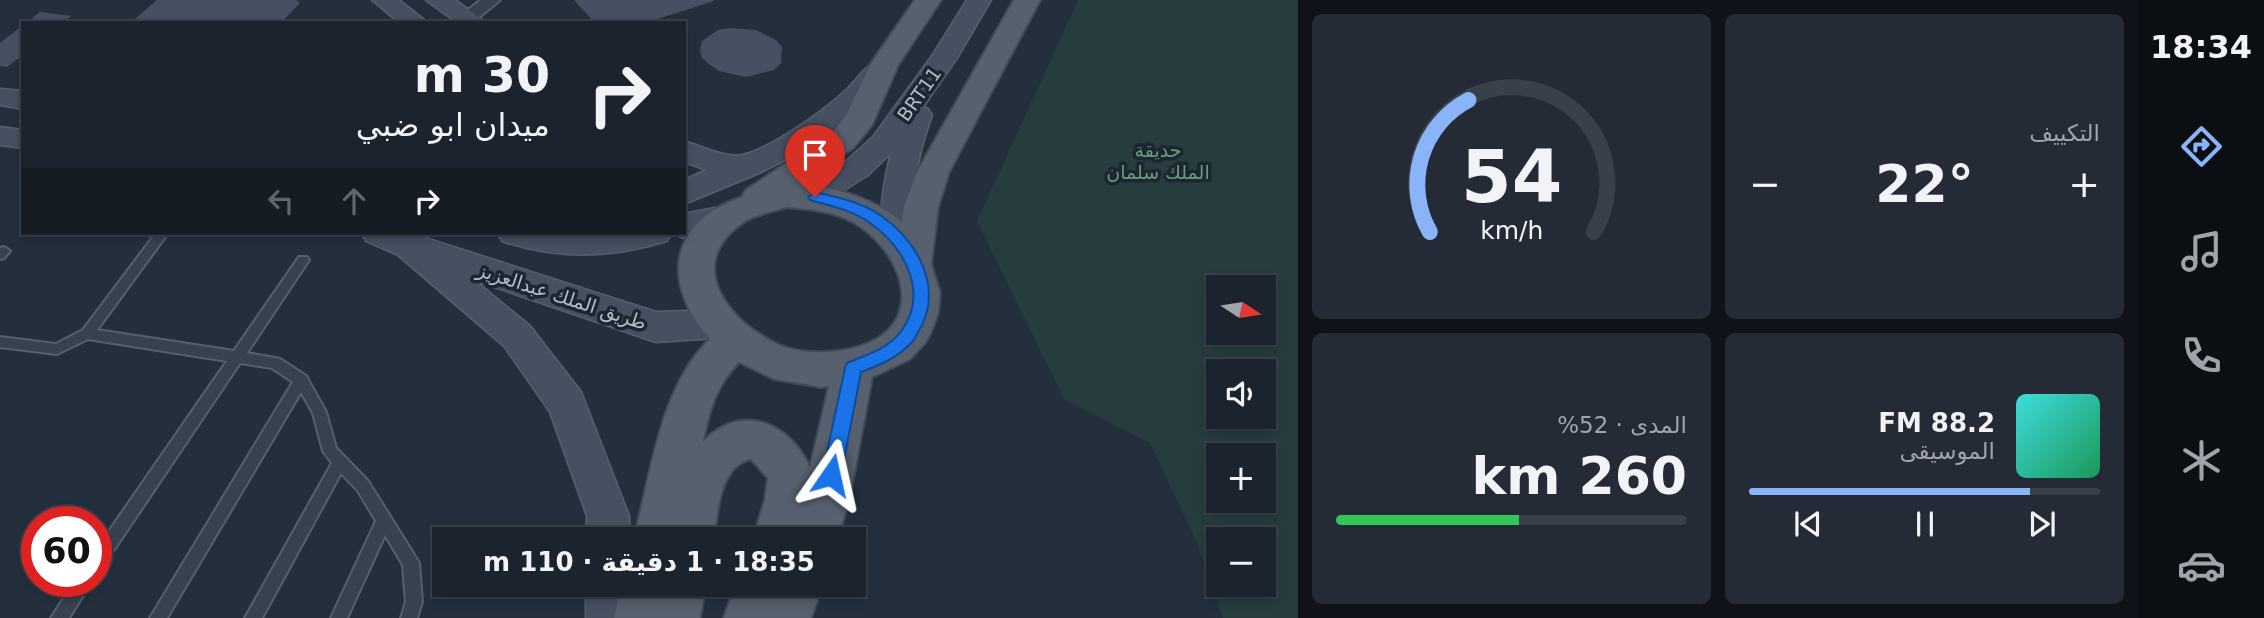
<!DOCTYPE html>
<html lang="ar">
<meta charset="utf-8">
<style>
body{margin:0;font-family:"DejaVu Sans",Vazirmatn,sans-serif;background:#242b36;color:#f1f3f6;direction:rtl;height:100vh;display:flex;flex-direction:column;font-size:26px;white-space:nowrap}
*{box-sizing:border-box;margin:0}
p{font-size:23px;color:#a0a4aa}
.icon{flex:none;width:38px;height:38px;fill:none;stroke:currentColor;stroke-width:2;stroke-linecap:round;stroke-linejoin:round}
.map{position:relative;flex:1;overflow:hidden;direction:ltr}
.panel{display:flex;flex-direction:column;gap:14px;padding:14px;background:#0f1319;width:840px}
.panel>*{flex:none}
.top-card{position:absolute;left:21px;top:21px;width:665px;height:214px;border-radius:0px;box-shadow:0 4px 10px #0003,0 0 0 2px #39404a;direction:rtl;background:#1b232e;color:#f1f3f6;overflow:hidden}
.needle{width:46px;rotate:102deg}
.tools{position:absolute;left:1206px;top:275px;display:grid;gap:14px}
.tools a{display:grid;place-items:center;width:70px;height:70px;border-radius:0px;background:#1b232e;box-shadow:0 4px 10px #0003,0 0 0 2px #39404a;font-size:35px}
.speed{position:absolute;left:21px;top:506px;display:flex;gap:14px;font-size:35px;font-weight:700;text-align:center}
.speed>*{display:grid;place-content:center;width:91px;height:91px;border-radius:50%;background:#1b232e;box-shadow:0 4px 10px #0003,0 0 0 2px #39404a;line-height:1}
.speed .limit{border:10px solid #d22;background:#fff;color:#111}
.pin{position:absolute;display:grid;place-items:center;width:60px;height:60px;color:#fff;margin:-72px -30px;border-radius:50% 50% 50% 0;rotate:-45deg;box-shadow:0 0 7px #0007}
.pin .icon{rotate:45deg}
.me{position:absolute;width:77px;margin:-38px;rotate:11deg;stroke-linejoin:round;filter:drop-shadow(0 0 5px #0008)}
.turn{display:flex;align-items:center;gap:24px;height:147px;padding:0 21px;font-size:32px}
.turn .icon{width:91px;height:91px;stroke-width:2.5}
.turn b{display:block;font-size:49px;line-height:60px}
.lanes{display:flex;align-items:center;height:66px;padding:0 21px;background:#0003;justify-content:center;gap:35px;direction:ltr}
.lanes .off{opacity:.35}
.big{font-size:52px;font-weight:800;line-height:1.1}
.panel .tile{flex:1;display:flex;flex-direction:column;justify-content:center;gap:10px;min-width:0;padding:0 24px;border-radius:10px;background:#242b36}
.panel .dial{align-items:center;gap:0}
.dial svg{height:182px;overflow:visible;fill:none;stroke:#39404a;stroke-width:7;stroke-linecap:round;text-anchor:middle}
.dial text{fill:#f1f3f6;stroke:none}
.song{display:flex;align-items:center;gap:21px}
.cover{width:84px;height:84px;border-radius:10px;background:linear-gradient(135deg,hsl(180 70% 55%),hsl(150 70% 35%))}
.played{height:7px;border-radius:4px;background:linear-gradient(90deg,#8ab4f8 80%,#39404a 80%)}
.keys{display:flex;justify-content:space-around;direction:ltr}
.heat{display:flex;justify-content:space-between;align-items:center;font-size:38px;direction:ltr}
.charge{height:10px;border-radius:5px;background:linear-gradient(90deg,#34c759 52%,#39404a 0)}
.panel .tiles{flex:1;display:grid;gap:14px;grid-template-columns:repeat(2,1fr)}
.trip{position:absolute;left:432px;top:527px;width:434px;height:70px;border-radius:0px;background:#1b232e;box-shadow:0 4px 10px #0003,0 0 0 2px #39404a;font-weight:800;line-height:70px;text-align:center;direction:rtl}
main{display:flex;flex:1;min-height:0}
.menu{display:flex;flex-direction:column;width:126px;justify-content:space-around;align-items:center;background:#0b0e12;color:#a0a4aa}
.menu .icon{width:49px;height:49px}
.menu .active{color:#8ab4f8}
.menu b{font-size:32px;color:#f1f3f6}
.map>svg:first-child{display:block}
</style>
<main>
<nav class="menu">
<b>18:34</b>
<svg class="icon active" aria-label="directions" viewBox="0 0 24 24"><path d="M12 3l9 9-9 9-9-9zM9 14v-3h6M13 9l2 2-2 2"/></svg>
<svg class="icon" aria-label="music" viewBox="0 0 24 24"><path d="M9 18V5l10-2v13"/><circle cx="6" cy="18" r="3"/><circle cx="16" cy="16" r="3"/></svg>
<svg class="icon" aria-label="phone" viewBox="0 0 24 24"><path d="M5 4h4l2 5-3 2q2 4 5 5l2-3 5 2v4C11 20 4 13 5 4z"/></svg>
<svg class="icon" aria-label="climate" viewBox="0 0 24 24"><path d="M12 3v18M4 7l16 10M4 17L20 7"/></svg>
<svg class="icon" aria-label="car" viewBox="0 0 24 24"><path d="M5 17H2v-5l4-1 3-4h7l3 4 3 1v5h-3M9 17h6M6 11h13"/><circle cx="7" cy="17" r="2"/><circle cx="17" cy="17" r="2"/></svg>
</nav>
<section class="panel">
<div class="tiles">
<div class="tile"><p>التكييف</p>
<div class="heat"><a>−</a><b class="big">22°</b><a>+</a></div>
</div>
<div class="tile dial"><svg viewBox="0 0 100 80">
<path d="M14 69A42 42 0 1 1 86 69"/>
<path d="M14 69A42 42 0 0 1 31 11" stroke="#8ab4f8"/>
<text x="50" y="56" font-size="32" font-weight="700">54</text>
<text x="50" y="72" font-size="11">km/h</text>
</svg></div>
<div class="tile">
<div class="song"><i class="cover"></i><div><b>88.2 FM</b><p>الموسيقى</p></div></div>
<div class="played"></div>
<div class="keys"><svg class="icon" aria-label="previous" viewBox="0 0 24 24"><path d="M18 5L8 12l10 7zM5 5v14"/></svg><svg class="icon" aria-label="pause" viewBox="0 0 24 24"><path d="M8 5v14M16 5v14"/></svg><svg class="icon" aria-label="next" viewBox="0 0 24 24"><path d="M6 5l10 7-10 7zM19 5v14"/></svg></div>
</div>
<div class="tile"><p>المدى · 52%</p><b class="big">260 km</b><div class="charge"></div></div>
</div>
</section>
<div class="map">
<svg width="1298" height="618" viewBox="0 0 1298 618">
<rect width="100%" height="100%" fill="#242f3e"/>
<path fill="#263c3f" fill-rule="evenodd" d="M1078 0H1298V618H1223L1196 541 1150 443 1064 399 977 221ZM1218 287H1264V332H1218ZM1218 371H1264V416H1218ZM1218 455H1264V500H1218ZM1218 539H1264V584H1218Z"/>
<g fill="#455162">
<polygon points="157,0 296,0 300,3 281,23 130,23"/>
<polygon points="574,0 714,0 714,1 645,23 595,23"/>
<polygon points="40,12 71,16 63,23 26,23"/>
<polygon points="23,25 23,55 7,67 0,66 0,43"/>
<polygon points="730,28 756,30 776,40 782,47 781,63 774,70 746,77 719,71 710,65 702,58 700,50 702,41 718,30"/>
</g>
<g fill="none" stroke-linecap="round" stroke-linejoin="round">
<g stroke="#565f6c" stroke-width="4">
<g id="lane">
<polygon points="156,233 168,233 97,330 234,351 299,257 307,257 309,260 247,353 280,359 306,376 326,412 336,448 368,481 416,558 419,563 422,602 417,618 401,618 406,602 403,565 385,535 347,618 331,618 376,521 358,491 341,473 262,618 245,618 332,463 323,451 313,413 301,392 167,618 150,618 293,382 272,368 240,363 101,569 96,572 96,550 227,361 88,339 57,354 0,347 0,337 56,344 83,330"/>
<polygon points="4,247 10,251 4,258 0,259 0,248"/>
<polygon points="75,581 92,581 69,618 51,618"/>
</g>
</g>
<g stroke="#565f6c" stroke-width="4">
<polygon id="street" points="481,0 500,0 473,22 461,22 458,18"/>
</g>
<g stroke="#565f6c" stroke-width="3">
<g id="secondary">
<polygon points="372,0 399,0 428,23 400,23"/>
<polygon points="426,0 455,0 487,23 458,23"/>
<path d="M967 0H991L957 58 923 107 928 109 932 115C925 135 919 154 916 175 913 197 920 228 909 246L898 250 887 246C875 225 885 176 891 153L868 175 836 195 826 205 815 208 804 205 800 197 814 179 846 161 873 137 932 56Z"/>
<path d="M884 57 893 59 897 65 893 71 863 105 803 151 759 173 684 204V180L707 170 684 162V141C702 146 723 158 742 155 769 150 823 111 844 92 857 81 867 62 884 57Z"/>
<polygon points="0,89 23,91 23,109 0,105"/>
<polygon points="0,127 23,130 23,148 0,145"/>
<path d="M720 207 731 210 736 218 731 226 684 238 672 233 667 241C612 258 557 260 502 241L497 233H684V214Z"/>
<polygon points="361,233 410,233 656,312 716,310 729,314 734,324 729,334 716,338 656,342 474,280 530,326 581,392 629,516 630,539 586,539 587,516 550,412 504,346 398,255 366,241"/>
<rect x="586" y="584" width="46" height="34"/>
</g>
</g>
<g stroke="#414a57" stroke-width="4">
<g id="primary">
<path d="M915 0H941L898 65 872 125 854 147 801 184C838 188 873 198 902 222L904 207 917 172 1014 0H1040L949 172 938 207 931 264 940 293 938 313 931 332 925 343 910 359 872 377 849 501 837 539H753L765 500 768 478 751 459C719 466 717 514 714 539H634C651 474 660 387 710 339 661 284 668 222 742 197L746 190 832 133 847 114 870 65ZM786 207C809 209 832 211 853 222 896 246 928 312 873 341 847 354 805 356 779 345 730 323 683 266 741 224 752 215 772 212 786 207ZM739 362 774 379 821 387 829 386 810 468C790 422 740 402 703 442 709 410 716 386 739 362Z"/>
<polygon points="622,584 706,584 700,618 614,618"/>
<polygon points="736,584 823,584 811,618 724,618"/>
</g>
</g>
<use href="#lane" fill="#38414e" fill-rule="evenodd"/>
<use href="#street" fill="#38414e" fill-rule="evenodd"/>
<use href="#secondary" fill="#465061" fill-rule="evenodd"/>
<use href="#primary" fill="#56606e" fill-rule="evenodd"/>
</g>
<path fill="#1a73e8" stroke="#114b97" stroke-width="2" d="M815 192C837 197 861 202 880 215 915 239 942 283 922 325 918 331 916 338 911 343 897 358 880 365 861 372L841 475 838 481 831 484 825 481 822 475 845 368 847 363C866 355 890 348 902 330 929 292 904 247 870 223 852 210 831 206 810 200L808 197Z"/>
<g text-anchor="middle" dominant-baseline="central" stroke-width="7" stroke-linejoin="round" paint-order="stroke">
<g font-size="19" fill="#b4bcc9" stroke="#1d2633">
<text transform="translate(919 94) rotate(-55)">BRT11</text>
<text transform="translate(562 296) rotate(18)">طريق الملك عبدالعزيز</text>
</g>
<g font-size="19" fill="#6b9a76" stroke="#1d2633">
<text x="1158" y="150">حديقة<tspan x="1158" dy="22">الملك سلمان</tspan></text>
</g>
</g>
</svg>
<div class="tools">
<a><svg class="needle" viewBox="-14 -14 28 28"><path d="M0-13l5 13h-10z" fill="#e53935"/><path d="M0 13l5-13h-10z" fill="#a0a4aa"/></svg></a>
<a><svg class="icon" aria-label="sound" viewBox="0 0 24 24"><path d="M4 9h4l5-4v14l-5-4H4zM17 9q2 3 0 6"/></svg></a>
<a>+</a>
<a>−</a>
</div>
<div class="speed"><div class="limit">60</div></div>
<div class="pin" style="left:815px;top:197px;background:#d93025"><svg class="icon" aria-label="arrive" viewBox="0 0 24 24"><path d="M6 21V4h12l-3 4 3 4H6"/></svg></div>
<svg class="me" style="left:831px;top:475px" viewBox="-20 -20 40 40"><path d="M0-17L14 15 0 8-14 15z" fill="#1a73e8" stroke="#fff" stroke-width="4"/></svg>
<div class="trip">18:35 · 1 دقيقة · 110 m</div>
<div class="top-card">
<div class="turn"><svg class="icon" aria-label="right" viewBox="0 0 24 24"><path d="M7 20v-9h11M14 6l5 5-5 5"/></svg><div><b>30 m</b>ميدان ابو ضبي</div></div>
<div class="lanes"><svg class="icon off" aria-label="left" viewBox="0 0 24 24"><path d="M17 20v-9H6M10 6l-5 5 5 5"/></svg><svg class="icon off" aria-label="ahead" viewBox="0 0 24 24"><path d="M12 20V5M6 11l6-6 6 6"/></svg><svg class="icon" aria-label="right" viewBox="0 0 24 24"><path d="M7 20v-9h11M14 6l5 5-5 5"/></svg></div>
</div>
</div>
</main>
